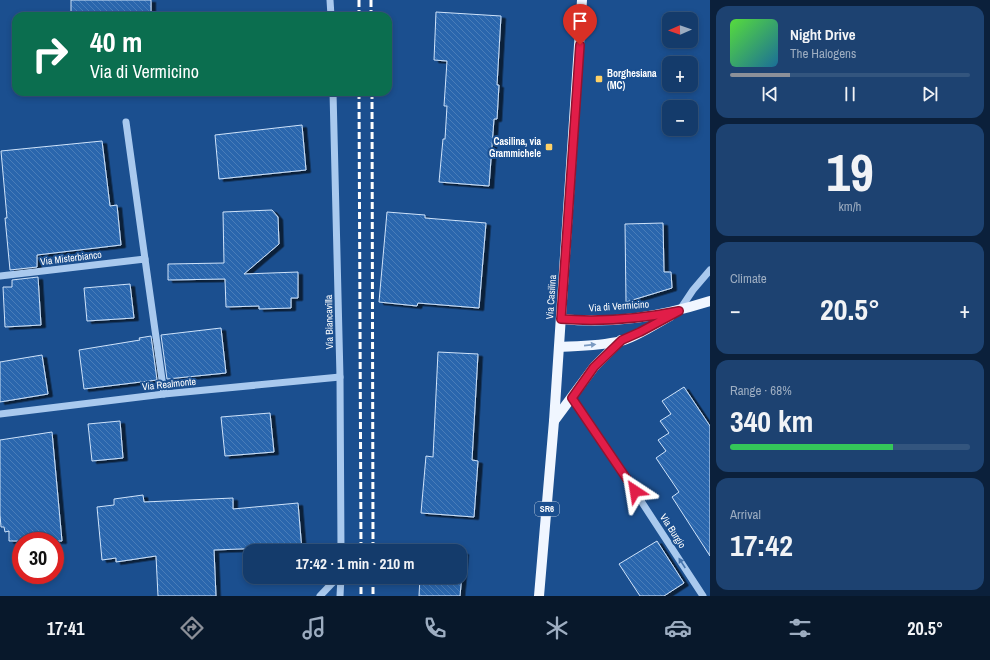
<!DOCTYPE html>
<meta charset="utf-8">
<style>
body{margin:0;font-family:"Archivo Narrow",sans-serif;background:#1d4271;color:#f1f3f6;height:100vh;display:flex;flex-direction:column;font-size:15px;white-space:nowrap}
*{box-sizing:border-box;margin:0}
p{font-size:13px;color:#9dadc1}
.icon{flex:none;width:22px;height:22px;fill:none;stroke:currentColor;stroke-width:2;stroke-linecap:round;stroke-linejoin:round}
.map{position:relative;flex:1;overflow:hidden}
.panel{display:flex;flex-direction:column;gap:6px;padding:6px;background:#0b203b;width:280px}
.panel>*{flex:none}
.guide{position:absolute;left:12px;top:12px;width:380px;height:84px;border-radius:12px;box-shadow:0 2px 6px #0003,0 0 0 1px #33557e;background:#0b6e4f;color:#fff;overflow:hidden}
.needle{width:26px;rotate:268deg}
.tools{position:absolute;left:662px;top:12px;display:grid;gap:8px}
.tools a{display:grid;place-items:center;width:36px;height:36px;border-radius:8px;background:#143b6b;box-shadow:0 2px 6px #0003,0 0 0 1px #33557e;font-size:20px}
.speed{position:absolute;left:12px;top:532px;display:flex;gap:8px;font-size:20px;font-weight:700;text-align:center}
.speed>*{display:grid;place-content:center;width:52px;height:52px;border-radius:50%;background:#143b6b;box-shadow:0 2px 6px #0003,0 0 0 1px #33557e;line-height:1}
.speed .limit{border:6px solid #d22;background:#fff;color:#111}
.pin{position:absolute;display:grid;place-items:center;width:34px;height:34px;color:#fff;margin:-41px -17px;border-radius:50% 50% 50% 0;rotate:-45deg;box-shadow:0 0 4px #0007}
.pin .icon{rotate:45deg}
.me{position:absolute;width:44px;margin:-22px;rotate:327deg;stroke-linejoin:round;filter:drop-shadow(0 0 3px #0008)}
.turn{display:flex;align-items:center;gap:14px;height:84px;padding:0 12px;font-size:18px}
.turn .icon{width:52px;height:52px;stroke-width:2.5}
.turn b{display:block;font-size:28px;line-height:34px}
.big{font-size:30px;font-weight:700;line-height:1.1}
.panel .card{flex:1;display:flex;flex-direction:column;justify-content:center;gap:6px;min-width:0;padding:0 14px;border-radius:12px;background:#1d4271}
.panel .dial{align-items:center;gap:0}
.dial b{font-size:52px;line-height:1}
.song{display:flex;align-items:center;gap:12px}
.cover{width:48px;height:48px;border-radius:6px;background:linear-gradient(135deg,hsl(110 70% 55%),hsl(200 70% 35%))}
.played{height:4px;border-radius:2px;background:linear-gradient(90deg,#8c9099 25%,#33557e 25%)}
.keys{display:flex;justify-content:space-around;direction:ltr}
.heat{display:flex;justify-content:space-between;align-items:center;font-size:22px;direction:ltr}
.charge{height:6px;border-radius:3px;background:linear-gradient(90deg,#34c759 68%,#33557e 0)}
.trip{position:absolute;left:243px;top:544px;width:224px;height:40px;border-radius:12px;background:#143b6b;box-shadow:0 2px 6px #0003,0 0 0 1px #33557e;font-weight:700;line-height:40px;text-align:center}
.tabs{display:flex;height:64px;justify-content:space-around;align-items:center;background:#08182b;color:#9dadc1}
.tabs .icon{width:28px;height:28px}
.tabs .selected{color:#8c9099}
.tabs b{font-size:18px;color:#f1f3f6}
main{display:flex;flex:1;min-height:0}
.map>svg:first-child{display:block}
</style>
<main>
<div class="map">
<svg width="710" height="596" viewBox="0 0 710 596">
<defs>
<pattern id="building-back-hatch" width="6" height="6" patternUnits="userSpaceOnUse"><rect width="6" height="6" fill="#2a66ad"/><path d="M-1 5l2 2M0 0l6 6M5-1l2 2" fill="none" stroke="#4a7db9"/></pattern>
<filter id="shadow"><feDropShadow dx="4.5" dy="2.5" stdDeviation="0" flood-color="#0009"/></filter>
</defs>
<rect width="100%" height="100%" fill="#1b4f8f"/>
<g fill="url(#building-back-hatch)" stroke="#cfe3fa" filter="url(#shadow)">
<rect x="71" y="0" width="80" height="16"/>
<polygon points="436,12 501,16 497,85 499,85 497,119 494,119 489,186 439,182 443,139 445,139 447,106 444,106 447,61 434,60"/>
<polygon points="302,125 306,170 219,179 215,135"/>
<polygon points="102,141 110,206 117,205 121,245 37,255 37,267 10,270 5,218 7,218 1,151"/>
<polygon points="272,210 278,217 279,244 244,274 298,272 298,298 291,298 291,308 259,309 259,306 226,307 225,279 168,280 168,264 224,263 223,212"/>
<polygon points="387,212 425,215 425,218 486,223 479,308 418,303 417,306 379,302"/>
<polygon points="663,223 664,272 671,272 672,288 626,302 625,224"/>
<polygon points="38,277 41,325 5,327 3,287 12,287 12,280"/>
<polygon points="130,284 134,318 87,321 84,288"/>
<polygon points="221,328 226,373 167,379 161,335"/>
<polygon points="151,336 157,380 84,389 79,350 140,340 139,338"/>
<polygon points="438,352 478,354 472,460 478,461 474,517 421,513 426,456 433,457"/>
<polygon points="42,355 48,394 0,402 0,362"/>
<polygon points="684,387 710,426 710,556 672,497 679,492 656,458 666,451 658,440 669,433 660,421 671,414 662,401"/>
<polygon points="270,413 274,452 225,456 221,417"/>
<polygon points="120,421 123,458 92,461 88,424"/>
<polygon points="52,432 62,541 9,541 9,531 5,532 4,527 1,527 0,515 0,440"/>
<polygon points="143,495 144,502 233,498 233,509 298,503 302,551 266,551 266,548 214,550 216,596 158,596 156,556 116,562 116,558 102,560 97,507 114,505 114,499"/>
<polygon points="657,541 684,583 664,596 640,596 619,564"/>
<polygon points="460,552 464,552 460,596 419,596 420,577 460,577"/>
</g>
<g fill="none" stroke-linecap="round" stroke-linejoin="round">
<g stroke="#a9c9ee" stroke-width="7">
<polyline points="330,0 331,16"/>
<polyline points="333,92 340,377 341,551"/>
<polyline points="126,122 145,259"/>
<polyline points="0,276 145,259 164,394"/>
<polyline points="679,311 693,290 710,270"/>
<polyline points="571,398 626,478 703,596"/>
<polyline points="0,414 164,394 340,377"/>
<polyline points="320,596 338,577"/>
<polyline points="340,596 341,577"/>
</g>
<g stroke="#f0f6ff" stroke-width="10">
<path d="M561 319C615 324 659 317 710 301"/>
<path d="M559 347C580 346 600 346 621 341 638 336 655 324 670 316"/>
<polyline points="554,421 594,367 621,340"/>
<polyline points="539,596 554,421 582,0"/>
</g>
<g stroke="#fff" stroke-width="3" stroke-dasharray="7 3" stroke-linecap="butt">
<polyline points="359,0 359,16"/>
<polyline points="371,0 371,16"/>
<polyline points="359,92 361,551"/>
<polyline points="372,92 373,551"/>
<polyline points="361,577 361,596"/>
<polyline points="373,577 373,596"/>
</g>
</g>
<defs><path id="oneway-solid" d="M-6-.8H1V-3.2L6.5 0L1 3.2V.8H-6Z"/></defs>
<use fill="#7b9ac1" href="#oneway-solid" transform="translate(590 345) rotate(-6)"/>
<use fill="#4674ac" href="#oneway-solid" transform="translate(682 563) rotate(-123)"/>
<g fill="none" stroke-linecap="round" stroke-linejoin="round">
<g stroke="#92132f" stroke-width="10">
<path id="route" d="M580 45 561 319C601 322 640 319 679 311L640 332 622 340 594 367 572 398 635 491"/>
</g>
<use href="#route" stroke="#e11d48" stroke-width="7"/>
</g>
<g fill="#ffd166" stroke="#1b4f8f" stroke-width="1.5">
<rect x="595" y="75" width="8" height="8" rx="2"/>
<rect x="545" y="143" width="8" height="8" rx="2"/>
</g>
<g text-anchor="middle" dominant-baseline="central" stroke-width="4" stroke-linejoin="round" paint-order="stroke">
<rect fill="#1b4f8f" stroke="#bbcadd" stroke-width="1" x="535" y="502" width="24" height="14" rx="3"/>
<g font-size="9" font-weight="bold" fill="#fff">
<text x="547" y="509">SR6</text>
</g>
<g font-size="10" font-weight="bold" fill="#fff" stroke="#1b4f8f" text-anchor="start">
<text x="607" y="73">Borghesiana<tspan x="607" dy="12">(MC)</tspan></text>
<text x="541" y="141" text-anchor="end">Casilina, via<tspan x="541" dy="12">Grammichele</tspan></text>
</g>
<g font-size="10" fill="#fff" stroke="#1b4f8f">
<text transform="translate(71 258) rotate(-7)">Via Misterbianco</text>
<text transform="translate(551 297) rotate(-86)">Via Casilina</text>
<text transform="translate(619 306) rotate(-4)">Via di Vermicino</text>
<text transform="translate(329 322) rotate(-91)">Via Biancavilla</text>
<text transform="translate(169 384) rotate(-6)">Via Realmonte</text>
<text transform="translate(673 531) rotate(57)">Via Burgio</text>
</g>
</g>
</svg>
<div class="tools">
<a><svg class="needle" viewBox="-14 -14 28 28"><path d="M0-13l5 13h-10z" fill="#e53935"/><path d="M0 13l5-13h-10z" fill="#9dadc1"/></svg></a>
<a>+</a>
<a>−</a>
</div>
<div class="speed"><div class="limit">30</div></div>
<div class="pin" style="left:580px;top:45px;background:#d93025"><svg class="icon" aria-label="arrive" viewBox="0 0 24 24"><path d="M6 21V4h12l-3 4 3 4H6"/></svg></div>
<svg class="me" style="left:635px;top:491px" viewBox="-20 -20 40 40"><path d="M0-17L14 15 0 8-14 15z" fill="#e11d48" stroke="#fff" stroke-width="4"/></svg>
<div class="trip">17:42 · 1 min · 210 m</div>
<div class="guide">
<div class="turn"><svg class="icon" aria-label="right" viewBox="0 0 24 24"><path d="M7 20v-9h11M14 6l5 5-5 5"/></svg><div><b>40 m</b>Via di Vermicino</div></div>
</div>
</div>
<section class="panel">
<div class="card">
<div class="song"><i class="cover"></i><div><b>Night Drive</b><p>The Halogens</p></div></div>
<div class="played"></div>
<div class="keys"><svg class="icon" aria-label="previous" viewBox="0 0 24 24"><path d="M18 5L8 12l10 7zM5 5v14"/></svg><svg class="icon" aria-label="pause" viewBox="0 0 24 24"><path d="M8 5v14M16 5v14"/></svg><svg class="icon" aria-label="next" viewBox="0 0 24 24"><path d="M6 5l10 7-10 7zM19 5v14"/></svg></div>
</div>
<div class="card dial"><b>19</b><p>km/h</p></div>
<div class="card"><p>Climate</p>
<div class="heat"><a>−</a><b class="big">20.5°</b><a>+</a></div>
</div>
<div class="card"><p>Range · 68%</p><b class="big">340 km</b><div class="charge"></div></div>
<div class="card"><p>Arrival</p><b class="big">17:42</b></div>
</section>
</main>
<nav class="tabs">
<b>17:41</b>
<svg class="icon selected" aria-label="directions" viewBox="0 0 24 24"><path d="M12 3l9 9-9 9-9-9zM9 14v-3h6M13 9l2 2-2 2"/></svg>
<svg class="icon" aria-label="music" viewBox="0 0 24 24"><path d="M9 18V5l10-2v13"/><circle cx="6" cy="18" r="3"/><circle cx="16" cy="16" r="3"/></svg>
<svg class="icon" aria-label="phone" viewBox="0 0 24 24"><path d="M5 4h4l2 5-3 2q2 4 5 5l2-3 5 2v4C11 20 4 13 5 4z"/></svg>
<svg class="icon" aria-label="climate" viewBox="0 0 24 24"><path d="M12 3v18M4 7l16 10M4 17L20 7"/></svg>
<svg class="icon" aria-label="car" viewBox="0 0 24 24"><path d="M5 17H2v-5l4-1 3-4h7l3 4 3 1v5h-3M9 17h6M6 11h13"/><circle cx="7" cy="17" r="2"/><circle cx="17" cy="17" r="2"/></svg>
<svg class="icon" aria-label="filters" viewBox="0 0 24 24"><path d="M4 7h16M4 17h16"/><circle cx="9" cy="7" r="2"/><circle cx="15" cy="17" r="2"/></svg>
<b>20.5°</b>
</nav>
